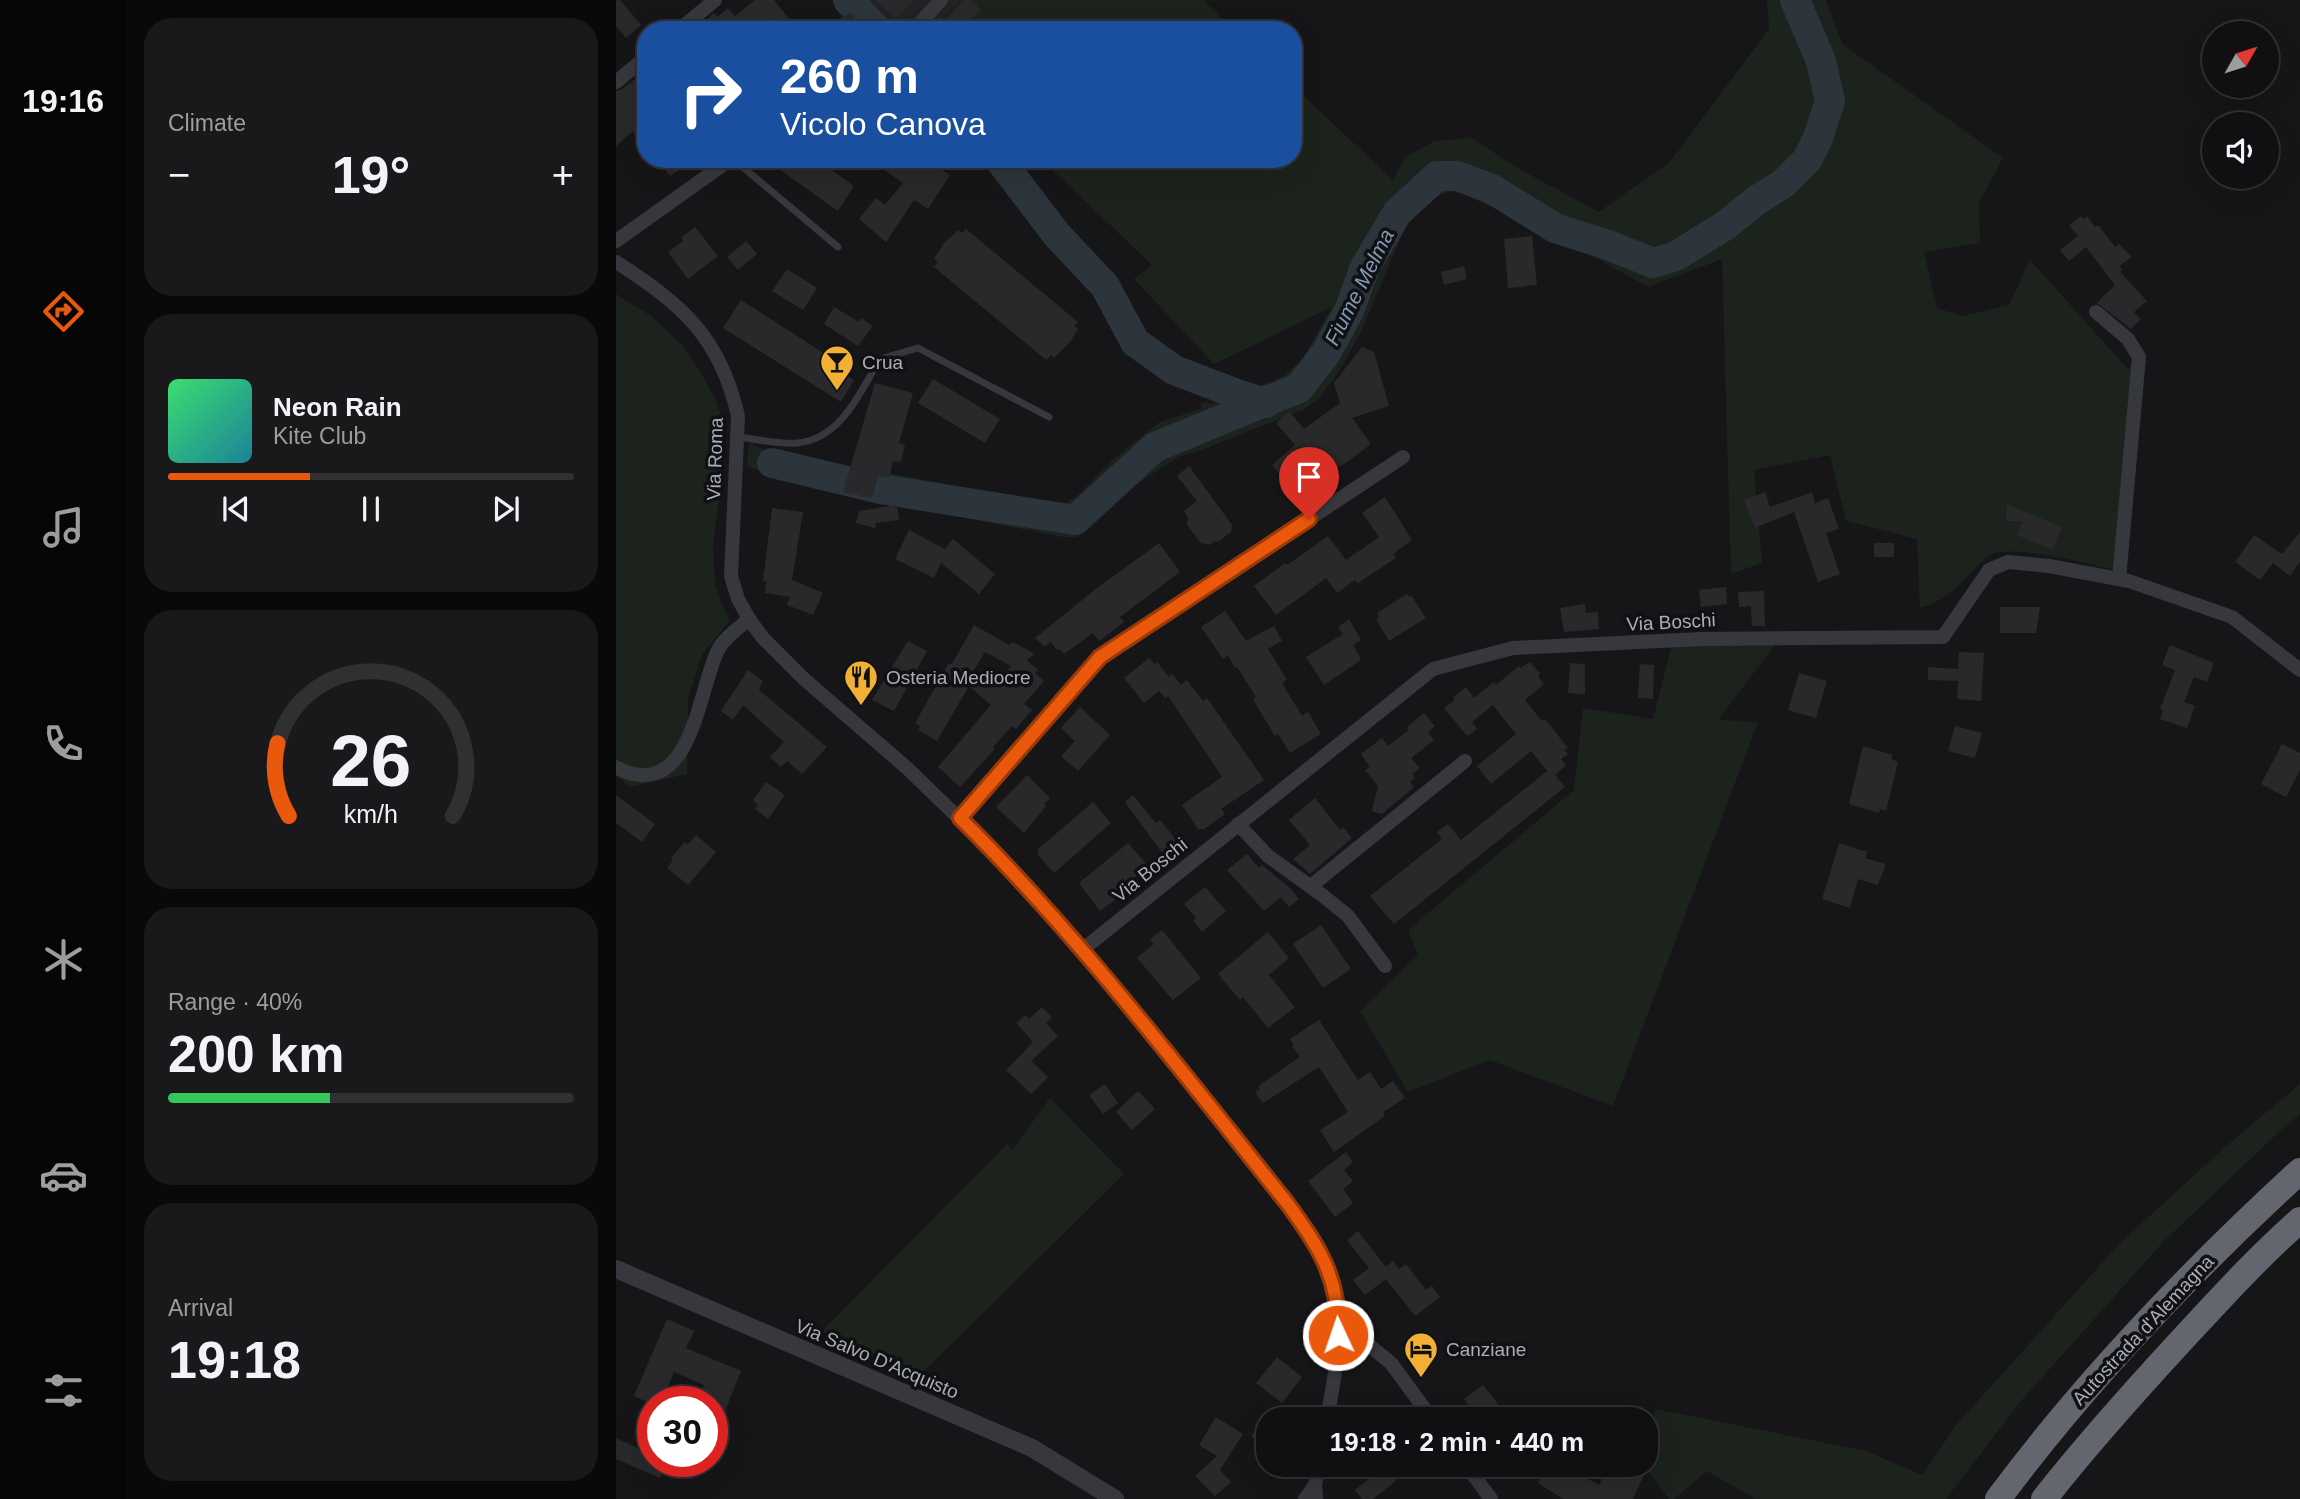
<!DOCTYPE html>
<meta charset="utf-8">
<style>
body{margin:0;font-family:Arial,sans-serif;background:#19191b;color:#f1f3f6;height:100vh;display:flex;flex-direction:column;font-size:26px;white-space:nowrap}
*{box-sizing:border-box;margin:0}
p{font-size:23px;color:#9c9d9f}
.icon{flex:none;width:38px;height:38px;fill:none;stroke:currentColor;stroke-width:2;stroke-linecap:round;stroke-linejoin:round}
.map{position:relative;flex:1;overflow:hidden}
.side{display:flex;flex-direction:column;gap:18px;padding:18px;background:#09090a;width:490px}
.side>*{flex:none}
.banner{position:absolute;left:21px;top:21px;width:665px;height:147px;border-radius:28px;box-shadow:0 7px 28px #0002,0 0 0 2px #303032;background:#1a4fa0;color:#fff;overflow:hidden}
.needle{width:46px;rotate:51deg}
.controls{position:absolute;left:1586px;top:21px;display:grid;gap:14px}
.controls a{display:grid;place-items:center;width:77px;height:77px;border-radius:50%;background:#101012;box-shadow:0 7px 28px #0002,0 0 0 2px #303032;font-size:35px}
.speed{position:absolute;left:21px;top:1386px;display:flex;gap:14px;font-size:35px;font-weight:700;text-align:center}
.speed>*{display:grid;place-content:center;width:91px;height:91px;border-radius:50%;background:#101012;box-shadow:0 7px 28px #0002,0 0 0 2px #303032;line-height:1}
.speed .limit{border:10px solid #d22;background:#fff;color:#111}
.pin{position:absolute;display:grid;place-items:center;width:60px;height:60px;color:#fff;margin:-72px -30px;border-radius:50% 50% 50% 0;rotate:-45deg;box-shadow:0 0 7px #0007}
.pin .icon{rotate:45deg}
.me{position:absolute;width:77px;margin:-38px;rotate:357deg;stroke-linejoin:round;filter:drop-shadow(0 0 5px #0008)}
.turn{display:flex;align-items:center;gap:24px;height:147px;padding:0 28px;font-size:32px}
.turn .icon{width:91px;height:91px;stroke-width:2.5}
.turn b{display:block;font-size:49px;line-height:60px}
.big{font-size:52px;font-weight:800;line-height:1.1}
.side .card{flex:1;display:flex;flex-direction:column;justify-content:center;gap:10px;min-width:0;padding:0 24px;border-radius:28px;background:#19191b}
.side .dial{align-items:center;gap:0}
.dial svg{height:182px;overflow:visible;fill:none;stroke:#303032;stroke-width:7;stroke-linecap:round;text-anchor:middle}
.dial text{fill:#f1f3f6;stroke:none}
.song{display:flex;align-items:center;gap:21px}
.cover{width:84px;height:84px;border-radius:10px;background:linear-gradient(135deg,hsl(140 70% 55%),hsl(190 70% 35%))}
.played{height:7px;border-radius:4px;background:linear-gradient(90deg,#ea580c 35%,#303032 35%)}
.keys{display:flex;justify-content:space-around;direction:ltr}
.heat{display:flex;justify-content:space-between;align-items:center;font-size:38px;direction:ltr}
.charge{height:10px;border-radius:5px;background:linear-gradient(90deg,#34c759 40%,#303032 0)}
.trip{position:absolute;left:640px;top:1407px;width:402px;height:70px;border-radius:28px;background:#101012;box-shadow:0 7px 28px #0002,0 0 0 2px #303032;font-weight:800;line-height:70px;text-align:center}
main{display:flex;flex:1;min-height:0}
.tab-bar{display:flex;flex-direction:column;width:126px;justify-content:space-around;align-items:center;background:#060607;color:#9c9d9f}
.tab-bar .icon{width:49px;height:49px}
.tab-bar .active{color:#ea580c}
.tab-bar b{font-size:32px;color:#f1f3f6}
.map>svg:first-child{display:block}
</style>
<main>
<nav class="tab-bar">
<b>19:16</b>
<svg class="icon active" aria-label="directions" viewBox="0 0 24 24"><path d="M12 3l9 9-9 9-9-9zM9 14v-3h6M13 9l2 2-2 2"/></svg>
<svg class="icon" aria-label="music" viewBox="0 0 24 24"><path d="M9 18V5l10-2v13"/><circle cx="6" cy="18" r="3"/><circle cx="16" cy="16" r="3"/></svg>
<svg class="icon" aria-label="phone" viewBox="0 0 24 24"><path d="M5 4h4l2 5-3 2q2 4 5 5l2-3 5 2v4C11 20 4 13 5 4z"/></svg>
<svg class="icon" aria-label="climate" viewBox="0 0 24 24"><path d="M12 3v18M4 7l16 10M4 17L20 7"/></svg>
<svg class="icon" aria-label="car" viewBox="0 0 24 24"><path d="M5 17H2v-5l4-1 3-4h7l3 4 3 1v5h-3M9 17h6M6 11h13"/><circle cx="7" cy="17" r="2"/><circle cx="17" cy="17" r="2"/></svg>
<svg class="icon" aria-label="filters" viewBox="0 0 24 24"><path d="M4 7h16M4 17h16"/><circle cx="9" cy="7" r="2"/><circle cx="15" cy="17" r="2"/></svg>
</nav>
<section class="side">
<div class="card"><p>Climate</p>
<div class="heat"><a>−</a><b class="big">19°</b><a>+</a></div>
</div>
<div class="card">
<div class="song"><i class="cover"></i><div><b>Neon Rain</b><p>Kite Club</p></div></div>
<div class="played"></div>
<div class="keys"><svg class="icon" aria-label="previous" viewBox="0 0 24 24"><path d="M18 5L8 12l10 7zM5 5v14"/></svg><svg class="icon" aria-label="pause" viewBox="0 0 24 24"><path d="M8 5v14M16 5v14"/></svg><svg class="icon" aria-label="next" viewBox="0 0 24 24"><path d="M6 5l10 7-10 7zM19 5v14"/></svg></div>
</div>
<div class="card dial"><svg viewBox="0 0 100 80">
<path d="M14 69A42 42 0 1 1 86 69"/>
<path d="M14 69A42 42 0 0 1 9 37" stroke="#ea580c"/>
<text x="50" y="56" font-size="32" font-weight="700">26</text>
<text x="50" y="72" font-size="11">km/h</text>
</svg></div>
<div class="card"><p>Range · 40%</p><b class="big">200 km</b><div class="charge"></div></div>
<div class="card"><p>Arrival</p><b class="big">19:18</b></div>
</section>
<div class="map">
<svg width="1684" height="1499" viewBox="0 0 1684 1499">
<rect width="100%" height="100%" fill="#161618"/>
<polygon fill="#222225" points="240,0 348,0 311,30 282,30"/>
<g fill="#1c231d">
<polygon points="348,0 587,0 618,30 311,30"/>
<path d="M1151 0H1210L1226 44 1387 158 1363 203 1364 243 1308 252 1321 308 1346 316 1393 305 1414 260 1512 369 1518 362 1500 570C1471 564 1405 545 1377 554 1368 557 1360 568 1353 575 1341 588 1322 605 1304 607L1301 539 1230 521 1214 455 1138 470 1146 563 1115 574 1106 259 1032 287 932 232 838 190 805 202 786 235 744 334 722 373 704 397 689 409 588 449 562 457 521 484 470 532 460 537H447L254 499 131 467 133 442 144 448 376 493 431 507H444L463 494 499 458 542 423 586 408 584 405 591 402 593 404 599 403 668 376 687 358 716 307 598 364 518 279 536 265 425 159H677V86L777 180 789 157 819 141 856 138 898 166 983 212 1054 162 1153 29Z"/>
<polygon points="0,294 35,316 66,345 79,363 100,400 108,426 104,491 97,544 99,585 113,621 86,655 72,698 71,774 14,787 0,776"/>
<polygon points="1164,638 1102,720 1142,722 997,1106 874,1060 792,1092 744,1011 802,955 792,930 958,790 967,708 1037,719 1056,644"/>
<polygon points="1684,1084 1684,1114 1664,1131 1547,1242 1405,1401 1330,1499 1140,1499 1091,1471 1058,1499 1053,1499 1028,1465 1031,1465 1031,1443 1040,1409 1250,1451 1306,1475 1341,1424 1504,1243 1609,1147"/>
<polygon points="434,1098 508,1174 303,1376 206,1331 391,1144 396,1150"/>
</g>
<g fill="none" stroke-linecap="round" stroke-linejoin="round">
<g stroke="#2c353c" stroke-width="30">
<polyline points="232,0 261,30"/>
<polyline points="383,159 441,235 489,286 519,342 558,370 621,394 650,403"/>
<polyline points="156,463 264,489 459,520 539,447 683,388 710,353 733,311 748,269 781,213 821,176 841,176 876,189 939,228 992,245 1037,263 1060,256 1110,225 1141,200 1168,183 1191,160 1202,138 1214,101 1205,61 1179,0"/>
</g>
</g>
<g fill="#29292c" fill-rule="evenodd">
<polygon points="0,0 4,0 25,25 10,38 0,26"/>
<polygon points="139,0 158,0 182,30 166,30 156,18 142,30 78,30 98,13 101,17 112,8 119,16"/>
<polygon points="259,0 298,0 280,19"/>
<polygon points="348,0 355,0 365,9 346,30 311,30 323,16 328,21"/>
<polygon points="235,12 247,30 204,30"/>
<polygon points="22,77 30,87 30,128 21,135 17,131 0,146 0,91 6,89"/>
<polygon points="42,159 78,159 54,176"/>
<polygon points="170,159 201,159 238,186 222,211 163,169"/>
<polygon points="253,159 308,159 334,175 312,209 298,200 270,242 243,219 260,198 269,205 287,183"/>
<polygon points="1465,216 1468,219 1471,216 1479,227 1482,225 1499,247 1503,244 1516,257 1503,266 1506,270 1504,272 1531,301 1518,312 1525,319 1515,329 1481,303 1499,285 1470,247 1453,261 1444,250 1462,236 1453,225"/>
<polygon points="79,227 102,256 72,279 52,252 67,241 65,238"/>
<polygon points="350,229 462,322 458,326 462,329 454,342 438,358 435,355 430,360 318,267 322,262 318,259 328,243 342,230 346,233"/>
<polygon points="916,236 921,285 892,288 888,239"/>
<polygon points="130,241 141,254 122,270 111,257"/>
<polygon points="848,266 851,279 828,285 825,272"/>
<polygon points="171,269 201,288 187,310 156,291"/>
<polygon points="125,300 231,368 228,374 238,380 225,402 107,328"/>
<polygon points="218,307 243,322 245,318 257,326 242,346 208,324"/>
<polygon points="746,347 758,352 773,406 736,418 755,444 724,467 723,465 700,485 693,481 679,493 656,465 679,445 660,423 673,411 688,429 724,403 718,383"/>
<polygon points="317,379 384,419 369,443 302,403"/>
<polygon points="259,383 297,393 283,443 289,445 285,462 277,461 273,478 262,476 256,498 227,492"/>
<polygon points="573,466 616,525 615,532 602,542 599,541 593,545 585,543 571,525 572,517 568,511 581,501 561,476"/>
<polygon points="1149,492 1154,507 1196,492 1199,503 1212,498 1223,529 1210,533 1224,574 1202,582 1178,512 1139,528 1128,500"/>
<polygon points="769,497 796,540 777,554 780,558 742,583 739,580 721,593 710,578 660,615 638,586 669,563 671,565 712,536 730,560 763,537 746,513"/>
<polygon points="1391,504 1446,527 1436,550 1401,535 1407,521 1390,521"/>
<polygon points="281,505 283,520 260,523 259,528 240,523 243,511"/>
<polygon points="156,508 187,512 176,580 207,593 197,615 171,605 174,597 149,593 150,581 147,581"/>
<polygon points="293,530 329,549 337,539 379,574 363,594 325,563 318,578 279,559"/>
<polygon points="1684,532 1684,562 1674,576 1657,563 1644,580 1619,562 1638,535 1666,554"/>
<polygon points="543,543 564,572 504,617 508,622 483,641 477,633 448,654 443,649 441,650 435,642 429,647 419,638 481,588"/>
<rect x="1258" y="543" width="20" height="14"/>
<polygon points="1110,587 1111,604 1085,607 1083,590"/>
<polygon points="1148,591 1149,626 1136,626 1135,606 1123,607 1122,592"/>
<polygon points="791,594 793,597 795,595 810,618 773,641 760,619 763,617 761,613"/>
<polygon points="969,604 970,613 982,612 983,629 948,632 944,608"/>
<polygon points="1384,607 1424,607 1420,633 1384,633"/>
<polygon points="609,611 630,641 658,626 666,641 652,649 671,680 666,683 686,716 692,712 705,734 674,753 662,734 659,736 651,723 637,699 640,697 621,667 619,668 612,655 607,659 585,627"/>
<polygon points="733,619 745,640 737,645 745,660 708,685 690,657 727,634 722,627"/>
<path d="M358 625 393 645 397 642 419 654 411 660 422 670 419 673 428 681 408 704 416 710 400 729 396 726 377 747 379 749 344 787 322 767 375 705 353 686 321 741 302 730 304 726 299 723 333 663 336 664ZM369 652 395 666 378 687 355 675Z"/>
<polygon points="292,641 311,651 278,711 256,700"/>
<polygon points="1554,645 1598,663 1591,682 1578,677 1568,702 1579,706 1571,728 1544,719 1547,710 1544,709 1559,670 1546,665"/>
<polygon points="1343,652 1368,653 1365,701 1341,699 1342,681 1312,680 1312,667 1342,669"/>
<polygon points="533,658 538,664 541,662 553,677 556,674 565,685 571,680 587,701 591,698 648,780 605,809 609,814 588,829 582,829 566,805 606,777 552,696 549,698 543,691 528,703 508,678"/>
<polygon points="914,662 924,674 922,676 928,684 909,700 926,721 929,719 952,748 948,750 952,754 945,759 950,765 939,775 949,787 778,924 754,896 826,839 821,832 832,824 845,840 931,771 915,751 875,784 861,766 900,734 877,705 856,722 861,729 851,736 828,708 839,700 837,697 850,687 858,698 878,682 880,685 903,666 904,668"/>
<polygon points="954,663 969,664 969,694 952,693"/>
<polygon points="1024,664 1038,665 1037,699 1022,698"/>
<polygon points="132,670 147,681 143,690 211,747 186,774 171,761 165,767 154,757 168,742 127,705 117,720 105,711"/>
<polygon points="1183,673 1211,681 1200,718 1172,710"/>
<polygon points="464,707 494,735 462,771 445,756 459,741 445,728"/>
<polygon points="808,713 819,726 812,732 818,740 795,758 804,768 796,774 799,778 794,782 798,787 766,814 756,811 762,786 749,770 754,767 745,754 766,738 772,746 793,730 791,727"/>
<polygon points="1339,726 1366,733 1359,758 1332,751"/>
<polygon points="1666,744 1684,753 1684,770 1670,797 1645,784"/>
<polygon points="1247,746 1277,755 1275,759 1282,762 1270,811 1264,809 1263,813 1233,804"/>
<polygon points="411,775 434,798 428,804 430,806 408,833 380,807"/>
<polygon points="150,782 169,795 152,819 139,809 142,805 137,800"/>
<polygon points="0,795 39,824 26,842 0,823"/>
<polygon points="517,795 540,823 544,820 562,842 547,854 509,802"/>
<polygon points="699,798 724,830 727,827 736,838 694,874 677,859 694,845 673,820"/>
<polygon points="477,802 495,823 438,873 422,855 422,849"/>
<polygon points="80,835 100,852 72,885 51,868 57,860 55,858 69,842 72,844"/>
<polygon points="512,843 532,866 508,887 511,891 484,911 463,883"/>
<polygon points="1223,843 1251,852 1249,858 1270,864 1262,885 1242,879 1234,908 1206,899"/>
<polygon points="631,854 643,868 646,865 675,889 683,899 673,907 665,897 648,911 611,870"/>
<polygon points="589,887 610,911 586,932 577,921 580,918 568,904"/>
<polygon points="705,925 735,969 707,988 677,944"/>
<polygon points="546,930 585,978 557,1000 521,958 538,944 534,939"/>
<polygon points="652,932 673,958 653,975 679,1007 652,1028 627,997 624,1000 602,974"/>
<polygon points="426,1007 436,1017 430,1023 442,1036 415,1061 432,1077 415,1094 390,1070 417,1042 400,1023 409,1015 413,1019"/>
<polygon points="703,1020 742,1080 754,1072 765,1089 777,1081 789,1098 767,1112 769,1116 718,1152 704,1130 732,1112 703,1067 647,1103 639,1092 644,1089 642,1086 684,1057 676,1046 678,1045 674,1039"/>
<polygon points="489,1084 502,1103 487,1114 473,1095"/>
<polygon points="522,1091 539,1109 516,1130 500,1112"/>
<polygon points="730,1152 737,1162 728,1170 737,1181 727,1189 737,1203 719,1217 692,1181"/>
<polygon points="742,1231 770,1267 777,1261 783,1269 790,1264 810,1290 816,1286 824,1297 799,1316 770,1279 749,1295 737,1280 753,1268 731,1240"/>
<polygon points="51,1319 78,1331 70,1348 125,1371 107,1416 96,1412 96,1402 81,1402 88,1385 58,1372 45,1402 31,1402 18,1396"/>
<polygon points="661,1357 686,1377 666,1403 640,1383"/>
<polygon points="867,1385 894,1419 864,1419 848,1399"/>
<polygon points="600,1417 627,1434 604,1470 615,1482 599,1496 579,1476 601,1456 583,1445"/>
<polygon points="653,1419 653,1439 645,1446 635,1435"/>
<polygon points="0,1438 37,1455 37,1461 52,1461 44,1478 0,1459"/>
<polygon points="900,1465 959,1465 955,1470 983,1485 992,1465 1003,1471 1006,1465 1024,1465 1031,1468 1017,1499 947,1499 922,1483 926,1477"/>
<polygon points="768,1467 780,1481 757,1499 746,1499 739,1490"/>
</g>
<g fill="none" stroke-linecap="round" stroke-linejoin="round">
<g stroke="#37383d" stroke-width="7">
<polyline points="117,159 222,247"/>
<path d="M122 437C141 439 163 445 182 443 226 438 244 392 264 359L302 348 433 417"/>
</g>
<g stroke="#37383d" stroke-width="14">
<polyline points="63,30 99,0"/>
<polyline points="298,30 325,0"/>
<polyline points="0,82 30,57"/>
<polyline points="0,241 115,159"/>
<path d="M0 262C65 304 104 336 122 416L115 576 122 599 133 619 147 638 188 679 291 768 389 863 466 950 671 1203C681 1216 692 1229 700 1243 733 1297 722 1361 711 1419"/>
<polyline points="1480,312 1512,339 1523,357 1503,579"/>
<path d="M0 767C9 772 14 774 25 775 78 778 84 686 102 650 108 638 123 628 133 619"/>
<polyline points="344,818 484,657 787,457"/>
<polyline points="622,824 652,856 706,895 732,916 769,966"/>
<polyline points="695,886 849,761"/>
<polyline points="466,950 817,669 897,648 1086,639 1327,637 1373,570 1392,562 1433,566 1513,581 1616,617 1684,670"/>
<polyline points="723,1321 775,1363 816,1419"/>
<polyline points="850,1465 875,1499"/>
<polyline points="699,1485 703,1465"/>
<polyline points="689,1499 699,1485 700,1499"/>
</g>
<polyline stroke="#37383d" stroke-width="18" points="0,1269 416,1448 499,1499"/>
<g stroke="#63666e" stroke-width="26">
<path d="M1382 1499C1471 1379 1574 1272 1684 1171"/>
<path d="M1428 1499C1471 1444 1517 1393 1564 1342 1603 1300 1641 1258 1684 1220"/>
</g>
</g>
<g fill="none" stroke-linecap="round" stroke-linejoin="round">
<g stroke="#983908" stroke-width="18">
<path id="route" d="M693 519 484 657 344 818C464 937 566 1072 671 1203 703 1247 724 1278 722 1335"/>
</g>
<use href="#route" stroke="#ea580c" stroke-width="12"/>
</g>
<defs>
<g id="bar-pin" transform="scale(1.75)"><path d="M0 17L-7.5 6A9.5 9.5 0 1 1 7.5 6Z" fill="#f2b134" stroke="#111113"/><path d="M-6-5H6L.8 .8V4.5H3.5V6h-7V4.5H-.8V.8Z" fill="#111"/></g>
<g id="restaurant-pin" transform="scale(1.75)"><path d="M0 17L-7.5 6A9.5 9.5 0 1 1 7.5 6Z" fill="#f2b134" stroke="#111113"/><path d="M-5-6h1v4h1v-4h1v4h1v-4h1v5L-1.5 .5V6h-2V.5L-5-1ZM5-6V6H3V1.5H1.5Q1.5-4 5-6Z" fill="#111"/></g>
<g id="hotel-pin" transform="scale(1.75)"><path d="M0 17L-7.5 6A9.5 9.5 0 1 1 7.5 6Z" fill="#f2b134" stroke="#111113"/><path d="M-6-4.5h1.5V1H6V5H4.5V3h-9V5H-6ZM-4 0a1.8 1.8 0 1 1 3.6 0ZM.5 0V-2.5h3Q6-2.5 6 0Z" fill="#111"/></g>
</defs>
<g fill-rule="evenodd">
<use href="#bar-pin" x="221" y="362"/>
<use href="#restaurant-pin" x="245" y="677"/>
<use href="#hotel-pin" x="805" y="1349"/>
</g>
<g text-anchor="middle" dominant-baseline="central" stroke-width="7" stroke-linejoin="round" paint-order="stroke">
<g font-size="19" fill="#a8adb8" stroke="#111113" text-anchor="start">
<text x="246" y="362">Crua</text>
<text x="270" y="677">Osteria Mediocre</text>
<text x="830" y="1349">Canziane</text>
</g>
<g font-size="19" fill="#a8adb8" stroke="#111113">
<text transform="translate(99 459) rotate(-88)">Via Roma</text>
<text transform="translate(1055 622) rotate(-3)">Via Boschi</text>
<text transform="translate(534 870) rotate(-39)">Via Boschi</text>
<text transform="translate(1527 1330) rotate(-47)">Autostrada d'Alemagna</text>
<text transform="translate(261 1359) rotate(23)">Via Salvo D'Acquisto</text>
</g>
<g font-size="21" font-style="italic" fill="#7f9bb3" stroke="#111113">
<text transform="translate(743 287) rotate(-63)">Fiume Melma</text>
</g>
</g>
</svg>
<div class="controls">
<a><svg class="needle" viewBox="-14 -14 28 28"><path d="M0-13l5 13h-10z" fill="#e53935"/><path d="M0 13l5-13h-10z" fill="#9c9d9f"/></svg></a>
<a><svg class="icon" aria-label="sound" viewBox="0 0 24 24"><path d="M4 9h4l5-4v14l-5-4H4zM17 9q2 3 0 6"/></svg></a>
</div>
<div class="speed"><div class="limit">30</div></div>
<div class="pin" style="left:693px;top:519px;background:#d93025"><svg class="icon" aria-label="arrive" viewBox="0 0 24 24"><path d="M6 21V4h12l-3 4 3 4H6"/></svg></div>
<svg class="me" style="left:722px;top:1335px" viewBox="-20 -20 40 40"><circle r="17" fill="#ea580c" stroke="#fff" stroke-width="3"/><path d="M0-11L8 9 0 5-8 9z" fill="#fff"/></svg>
<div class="trip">19:18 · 2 min · 440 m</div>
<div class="banner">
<div class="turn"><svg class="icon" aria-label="right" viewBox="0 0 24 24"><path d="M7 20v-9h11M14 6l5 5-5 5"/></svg><div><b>260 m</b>Vicolo Canova</div></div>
</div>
</div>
</main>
